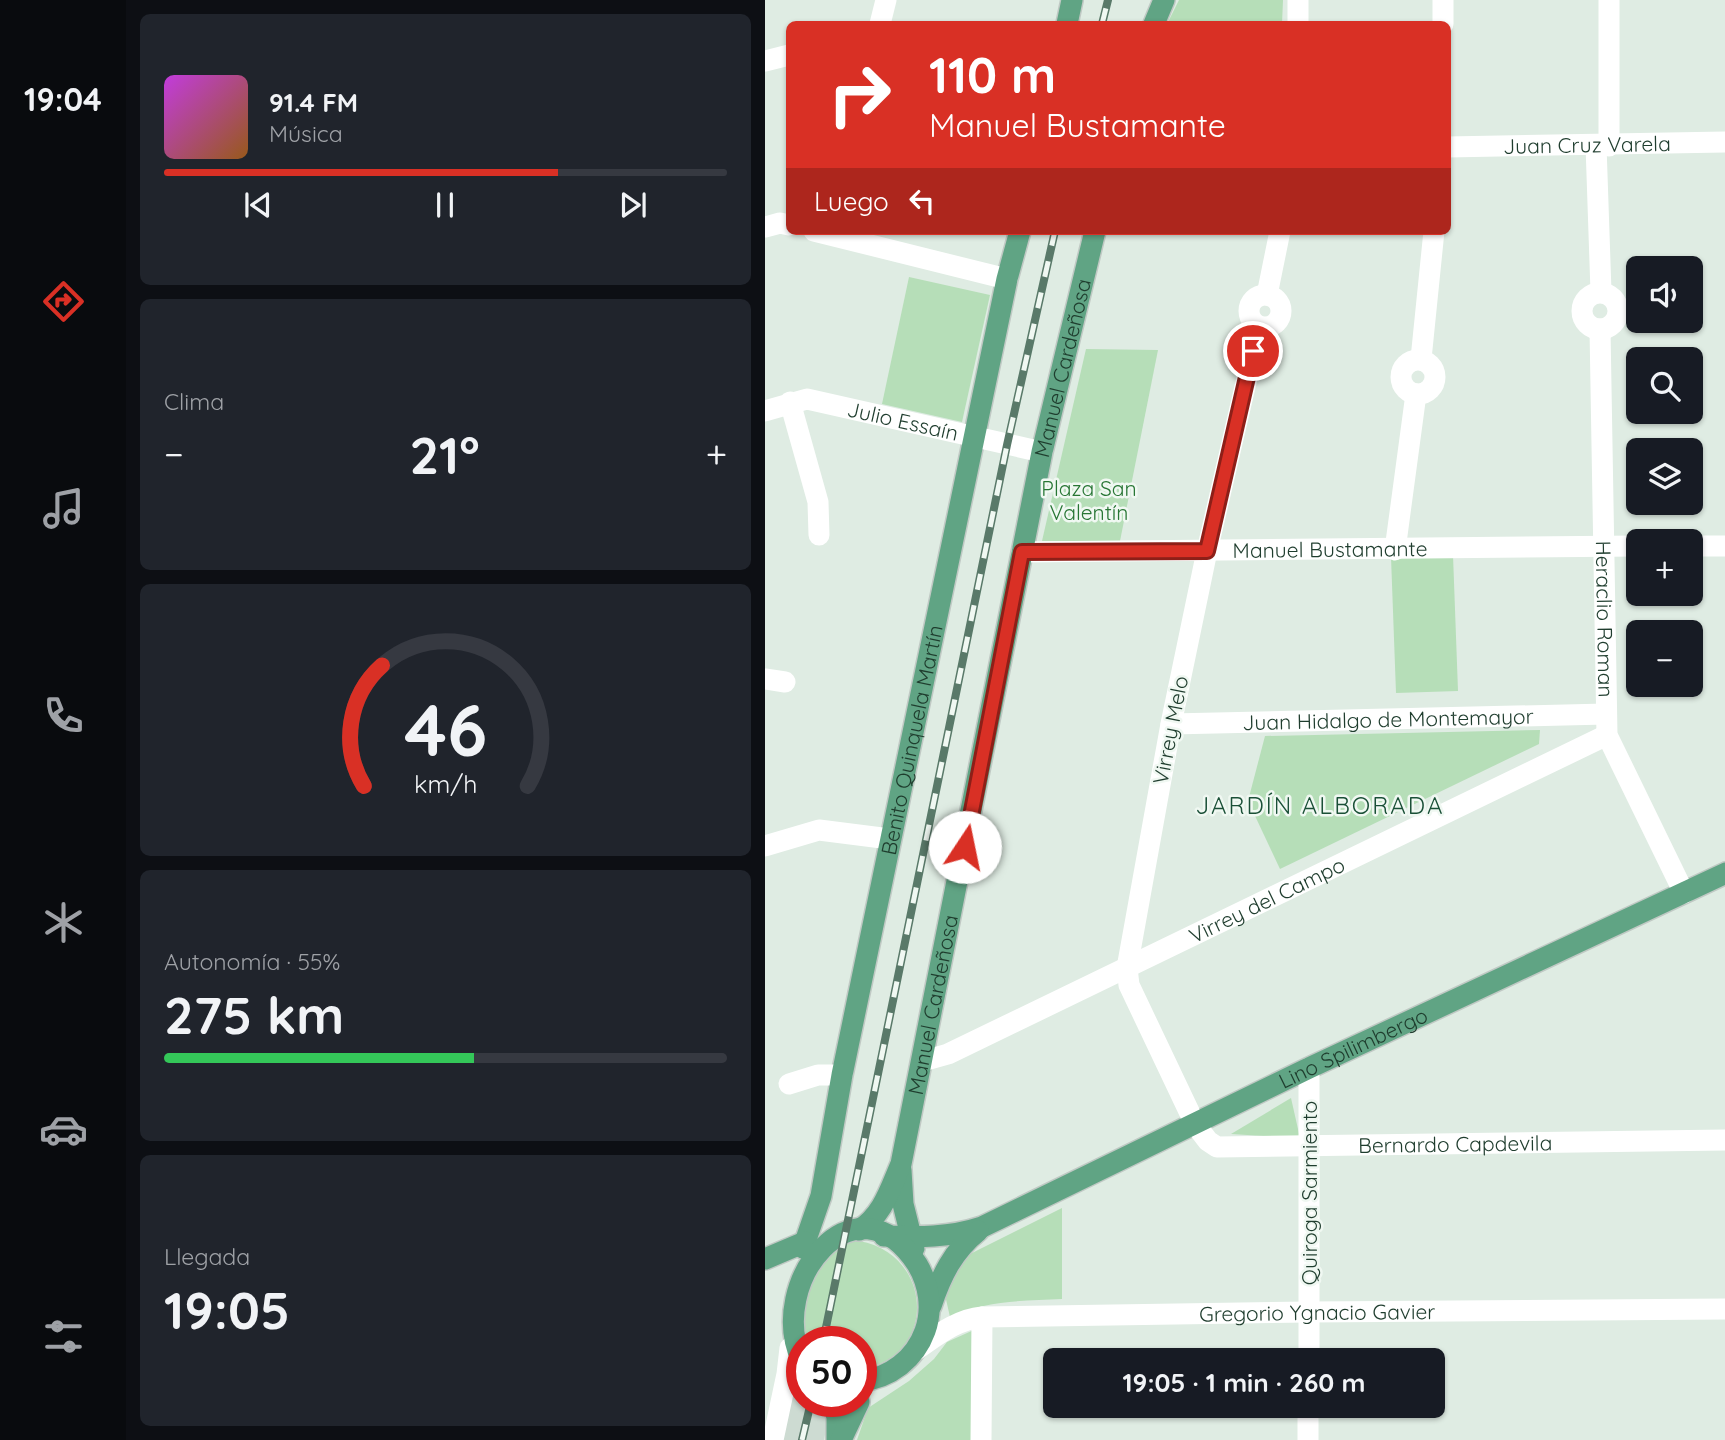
<!DOCTYPE html>
<html lang="es">
<meta charset="utf-8">
<style>
body{margin:0;font-family:Quicksand,sans-serif;background:#20242c;color:#f1f3f6;height:100vh;display:flex;flex-direction:column;font-size:26px;white-space:nowrap}
*{box-sizing:border-box;margin:0}
p{font-size:23px;color:#9ea1a6}
.icon{flex:none;width:38px;height:38px;fill:none;stroke:currentColor;stroke-width:2;stroke-linecap:round;stroke-linejoin:round}
.map{position:relative;flex:1;overflow:hidden}
.side{display:flex;flex-direction:column;gap:14px;padding:14px;background:#0d0f14;width:639px}
.side>*{flex:none}
.hud{position:absolute;left:21px;top:21px;width:665px;height:214px;border-radius:10px;box-shadow:0 2px 5px #0004;background:#d93025;color:#fff;overflow:hidden}
.buttons{position:absolute;left:861px;top:256px;display:grid;gap:14px}
.buttons a{display:grid;place-items:center;width:77px;height:77px;border-radius:10px;background:#171b24;box-shadow:0 2px 5px #0004;font-size:35px}
.speed{position:absolute;left:21px;top:1326px;display:flex;gap:14px;font-size:35px;font-weight:700;text-align:center}
.speed>*{display:grid;place-content:center;width:91px;height:91px;border-radius:50%;background:#171b24;box-shadow:0 2px 5px #0004;line-height:1}
.speed .limit{border:10px solid #d22;background:#fff;color:#111}
.pin{position:absolute;display:grid;place-items:center;width:60px;height:60px;color:#fff;margin:-30px;border:4px solid #fff;border-radius:50%;box-shadow:0 2px 7px #0007}
.me{position:absolute;width:77px;margin:-38px;rotate:11deg;stroke-linejoin:round;filter:drop-shadow(0 0 5px #0008)}
.turn{display:flex;align-items:center;gap:24px;height:147px;padding:0 28px;font-size:32px}
.turn .icon{width:91px;height:91px;stroke-width:2.5}
.turn b{display:block;font-size:49px;line-height:60px}
.then{display:flex;align-items:center;height:66px;padding:0 28px;background:#0003;gap:14px;font-size:26px}
.big{font-size:52px;font-weight:800;line-height:1.1}
.side .card{flex:1;display:flex;flex-direction:column;justify-content:center;gap:10px;min-width:0;padding:0 24px;border-radius:10px;background:#20242c}
.side .dial{align-items:center;gap:0}
.dial svg{height:182px;overflow:visible;fill:none;stroke:#363941;stroke-width:7;stroke-linecap:round;text-anchor:middle}
.dial text{fill:#f1f3f6;stroke:none}
.song{display:flex;align-items:center;gap:21px}
.cover{width:84px;height:84px;border-radius:10px;background:linear-gradient(135deg,hsl(290 70% 55%),hsl(30 70% 35%))}
.played{height:7px;border-radius:4px;background:linear-gradient(90deg,#d93025 70%,#363941 70%)}
.keys{display:flex;justify-content:space-around;direction:ltr}
.heat{display:flex;justify-content:space-between;align-items:center;font-size:38px;direction:ltr}
.charge{height:10px;border-radius:5px;background:linear-gradient(90deg,#34c759 55%,#363941 0)}
.trip{position:absolute;left:278px;top:1348px;width:402px;height:70px;border-radius:10px;background:#171b24;box-shadow:0 2px 5px #0004;font-weight:800;line-height:70px;text-align:center}
main{display:flex;flex:1;min-height:0}
.menu{display:flex;flex-direction:column;width:126px;justify-content:space-around;align-items:center;background:#090b0e;color:#9ea1a6}
.menu .icon{width:49px;height:49px}
.menu .on{color:#d93025}
.menu b{font-size:32px;color:#f1f3f6}
.map>svg:first-child{display:block}
</style>
<main>
<nav class="menu">
<b>19:04</b>
<svg class="icon on" aria-label="directions" viewBox="0 0 24 24"><path d="M12 3l9 9-9 9-9-9zM9 14v-3h6M13 9l2 2-2 2"/></svg>
<svg class="icon" aria-label="music" viewBox="0 0 24 24"><path d="M9 18V5l10-2v13"/><circle cx="6" cy="18" r="3"/><circle cx="16" cy="16" r="3"/></svg>
<svg class="icon" aria-label="phone" viewBox="0 0 24 24"><path d="M5 4h4l2 5-3 2q2 4 5 5l2-3 5 2v4C11 20 4 13 5 4z"/></svg>
<svg class="icon" aria-label="climate" viewBox="0 0 24 24"><path d="M12 3v18M4 7l16 10M4 17L20 7"/></svg>
<svg class="icon" aria-label="car" viewBox="0 0 24 24"><path d="M5 17H2v-5l4-1 3-4h7l3 4 3 1v5h-3M9 17h6M6 11h13"/><circle cx="7" cy="17" r="2"/><circle cx="17" cy="17" r="2"/></svg>
<svg class="icon" aria-label="filters" viewBox="0 0 24 24"><path d="M4 7h16M4 17h16"/><circle cx="9" cy="7" r="2"/><circle cx="15" cy="17" r="2"/></svg>
</nav>
<section class="side">
<div class="card">
<div class="song"><i class="cover"></i><div><b>91.4 FM</b><p>Música</p></div></div>
<div class="played"></div>
<div class="keys"><svg class="icon" aria-label="previous" viewBox="0 0 24 24"><path d="M18 5L8 12l10 7zM5 5v14"/></svg><svg class="icon" aria-label="pause" viewBox="0 0 24 24"><path d="M8 5v14M16 5v14"/></svg><svg class="icon" aria-label="next" viewBox="0 0 24 24"><path d="M6 5l10 7-10 7zM19 5v14"/></svg></div>
</div>
<div class="card"><p>Clima</p>
<div class="heat"><a>−</a><b class="big">21°</b><a>+</a></div>
</div>
<div class="card dial"><svg viewBox="0 0 100 80">
<path d="M14 69A42 42 0 1 1 86 69"/>
<path d="M14 69A42 42 0 0 1 22 16" stroke="#d93025"/>
<text x="50" y="56" font-size="32" font-weight="700">46</text>
<text x="50" y="72" font-size="11">km/h</text>
</svg></div>
<div class="card"><p>Autonomía · 55%</p><b class="big">275 km</b><div class="charge"></div></div>
<div class="card"><p>Llegada</p><b class="big">19:05</b></div>
</section>
<div class="map">
<svg width="961" height="1440" viewBox="0 0 961 1440">
<rect width="100%" height="100%" fill="#dfece3"/>
<polygon fill="#cddbd2" points="32,1368 37,1376 37,1402 53,1402 63,1419 59,1440 16,1440"/>
<g fill="#b6deb8">
<polygon points="414,0 518,0 517,24 402,24"/>
<polygon points="144,277 225,295 197,422 117,404"/>
<polygon points="321,349 393,350 355,541 277,541"/>
<polygon points="688,555 693,691 631,693 626,557"/>
<polygon points="775,730 774,744 515,869 483,801 500,736"/>
<polygon points="526,1098 535,1138 466,1134"/>
<path d="M297 1208V1299C258 1301 221 1300 185 1317L180 1295 199 1257Z"/>
<path d="M94 1241C169 1254 173 1358 96 1369V1342H37L27 1323 65 1245Z"/>
<polygon points="211,1329 210,1440 92,1440 103,1408 144,1381 169,1359 182,1342"/>
</g>
<g fill="none" stroke-linecap="round" stroke-linejoin="round">
<g stroke="#c0c9c4" stroke-width="24">
<g id="major">
<polyline points="302,24 307,0"/>
<polyline points="389,24 399,0"/>
<polyline points="136,1170 138,1204 149,1248"/>
<path id="s9" d="M94 1230C118 1215 125 1189 136 1164L277 452 330 231"/>
<path id="s10" d="M119 1236C153 1237 184 1238 217 1227L544 1068 961 873"/>
<path id="s11" d="M38 1248 56 1196 77 1075 242 279 255 231"/>
<polyline points="0,1259 40,1242"/>
<path d="M166 1306C176 1276 188 1251 213 1231"/>
<path d="M37 1361C0 1282 91 1171 152 1264 164 1284 168 1309 160 1331 150 1359 125 1378 96 1381"/>
<polyline points="67,1402 72,1417 72,1440"/>
<polyline points="76,1440 94,1402"/>
</g>
</g>
<g stroke="#fff" stroke-width="21">
<polyline points="115,24 121,0"/>
<polyline points="533,24 533,0"/>
<polyline points="678,24 678,0"/>
<polyline points="0,61 24,55"/>
<polyline points="831,145 836,292"/>
<polyline points="844,146 844,0"/>
<path id="s1" d="M682 147 961 142"/>
<polyline points="0,227 15,223 24,225"/>
<polyline points="49,231 242,279"/>
<circle cx="835" cy="311" r="18"/>
<circle cx="500" cy="311" r="16"/>
<polyline points="502,295 515,231"/>
<path id="s2" d="M494 326 442 551 406 724 362 968 364 985 430 1124 443 1141 452 1147 961 1140"/>
<path id="s3" d="M835 329 842 735 919 893"/>
<polyline points="656,359 669,231"/>
<circle cx="653" cy="377" r="17"/>
<polyline points="25,402 53,502 54,535"/>
<path id="s4" d="M0 411 42 399 277 452"/>
<polyline points="926,546 961,546"/>
<polyline points="630,550 651,394"/>
<path id="s5" d="M257 552 873 546"/>
<polyline points="0,679 20,682"/>
<path id="s6" d="M406 724 841 714"/>
<polyline points="0,846 54,830 125,839"/>
<path id="s7" d="M158 1061 183 1054 842 735"/>
<polyline points="24,1084 53,1075 77,1075"/>
<path id="s8" d="M151 1350C170 1337 192 1319 217 1317L544 1312 961 1309"/>
<polyline points="544,1360 544,1068"/>
<polyline points="8,1440 22,1374 25,1348"/>
<polyline points="216,1440 217,1317"/>
<polyline points="543,1440 543,1405"/>
</g>
<use href="#major" stroke="#60a484" stroke-width="21"/>
<g stroke="#597969" stroke-width="8">
<g id="rail">
<polyline points="337,24 343,0"/>
<polyline points="58,1342 242,445 290,231"/>
<polyline points="37,1440 46,1402"/>
</g>
</g>
<use href="#rail" stroke="#f0f8f2" stroke-width="5" stroke-dasharray="16" stroke-linecap="butt"/>
</g>
<g fill="none" stroke-linecap="round" stroke-linejoin="round">
<g stroke="#8d1f18" stroke-width="18">
<polyline id="route" points="200,847 257,552 442,551 488,351"/>
</g>
<use href="#route" stroke="#d93025" stroke-width="12"/>
</g>
<g text-anchor="middle" dominant-baseline="central" stroke-width="5" stroke-linejoin="round" paint-order="stroke">
<g font-size="21" fill="#1f3d2e" stroke="#f0f8f2">
<text stroke="none"><textPath href="#s1" startOffset="140">Juan Cruz Varela</textPath></text>
<text stroke="none"><textPath href="#s9" startOffset="892">Manuel Cardeñosa</textPath></text>
<text stroke="none"><textPath href="#s4" startOffset="142">Julio Essaín</textPath></text>
<text stroke="none"><textPath href="#s5" startOffset="308">Manuel Bustamante</textPath></text>
<text stroke="none"><textPath href="#s3" startOffset="290">Heraclio Roman</textPath></text>
<text stroke="none"><textPath href="#s6" startOffset="217">Juan Hidalgo de Montemayor</textPath></text>
<text transform="translate(405 730) rotate(-79)">Virrey Melo</text>
<text stroke="none"><textPath href="#s11" startOffset="520">Benito Quinquela Martín</textPath></text>
<text stroke="none"><textPath href="#s7" startOffset="380">Virrey del Campo</textPath></text>
<text stroke="none"><textPath href="#s9" startOffset="242">Manuel Cardeñosa</textPath></text>
<text stroke="none"><textPath href="#s10" startOffset="511">Lino Spilimbergo</textPath></text>
<text stroke="none"><textPath href="#s2" startOffset="1097">Bernardo Capdevila</textPath></text>
<text transform="translate(544 1193) rotate(-90)">Quiroga Sarmiento</text>
<text stroke="none"><textPath href="#s8" startOffset="410">Gregorio Ygnacio Gavier</textPath></text>
</g>
<g font-size="21" fill="#277634" stroke="#f0f8f2">
<text x="324" y="488">Plaza San<tspan x="324" dy="24">Valentín</tspan></text>
</g>
<g font-size="24" letter-spacing="2" fill="#1a5037" stroke="#f0f8f2">
<text x="555" y="805">JARDÍN ALBORADA</text>
</g>
</g>
</svg>
<div class="buttons">
<a><svg class="icon" aria-label="sound" viewBox="0 0 24 24"><path d="M4 9h4l5-4v14l-5-4H4zM17 9q2 3 0 6"/></svg></a>
<a><svg class="icon" aria-label="search" viewBox="0 0 24 24"><circle cx="10" cy="10" r="6"/><path d="M15 15l6 6"/></svg></a>
<a><svg class="icon" aria-label="layers" viewBox="0 0 24 24"><path d="M12 4l9 5-9 5-9-5zM3 14l9 5 9-5"/></svg></a>
<a>+</a>
<a>−</a>
</div>
<div class="speed"><div class="limit">50</div></div>
<div class="pin" style="left:488px;top:351px;background:#d93025"><svg class="icon" aria-label="arrive" viewBox="0 0 24 24"><path d="M6 21V4h12l-3 4 3 4H6"/></svg></div>
<svg class="me" style="left:200px;top:847px" viewBox="-20 -20 40 40"><circle r="19" fill="#fff"/><path d="M0-13L10 11 0 6-10 11z" fill="#d93025"/></svg>
<div class="trip">19:05 · 1 min · 260 m</div>
<div class="hud">
<div class="turn"><svg class="icon" aria-label="right" viewBox="0 0 24 24"><path d="M7 20v-9h11M14 6l5 5-5 5"/></svg><div><b>110 m</b>Manuel Bustamante</div></div>
<div class="then">Luego<svg class="icon" aria-label="left" viewBox="0 0 24 24"><path d="M17 20v-9H6M10 6l-5 5 5 5"/></svg></div>
</div>
</div>
</main>
